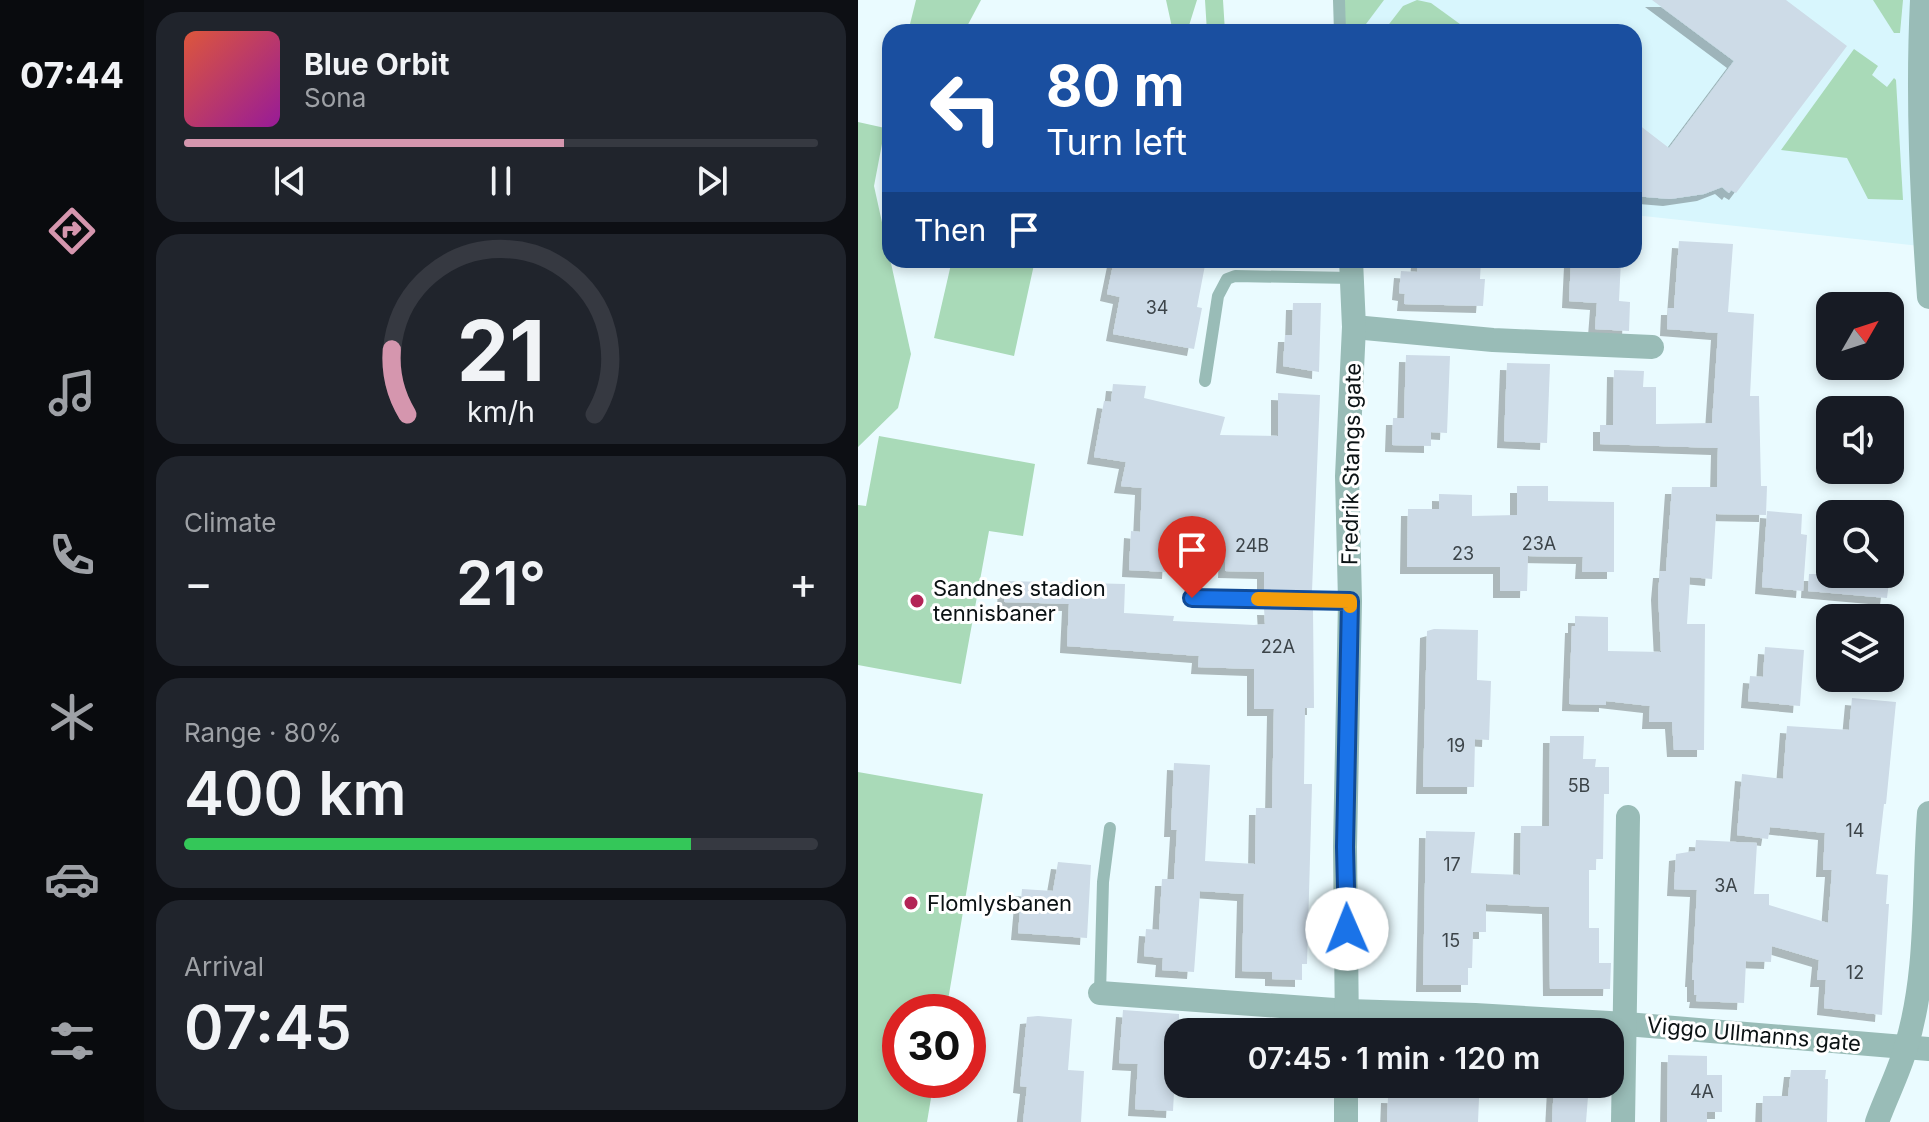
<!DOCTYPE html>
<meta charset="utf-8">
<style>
body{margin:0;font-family:Inter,sans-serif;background:#20242c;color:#f1f3f6;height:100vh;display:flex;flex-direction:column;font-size:30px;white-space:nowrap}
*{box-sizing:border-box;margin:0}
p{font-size:26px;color:#9ea1a6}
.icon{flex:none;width:44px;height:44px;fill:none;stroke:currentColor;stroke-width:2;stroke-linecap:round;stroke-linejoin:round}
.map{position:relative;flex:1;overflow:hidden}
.drawer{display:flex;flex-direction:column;gap:12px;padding:12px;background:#0d0f14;width:714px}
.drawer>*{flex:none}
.banner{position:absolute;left:24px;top:24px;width:760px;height:244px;border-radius:24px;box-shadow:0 4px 12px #0003;background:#1a4fa0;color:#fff;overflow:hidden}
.needle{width:52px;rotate:51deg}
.fabs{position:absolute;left:958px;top:292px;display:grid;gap:16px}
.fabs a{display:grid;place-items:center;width:88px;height:88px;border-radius:16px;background:#171b24;box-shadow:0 4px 12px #0003;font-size:40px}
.speed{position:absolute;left:24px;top:994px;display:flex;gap:16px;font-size:40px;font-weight:700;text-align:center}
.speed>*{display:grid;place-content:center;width:104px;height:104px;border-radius:50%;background:#171b24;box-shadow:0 4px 12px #0003;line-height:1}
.speed .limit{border:12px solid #d22;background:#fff;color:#111}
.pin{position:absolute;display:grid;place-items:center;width:68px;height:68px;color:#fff;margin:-82px -34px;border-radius:50% 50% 50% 0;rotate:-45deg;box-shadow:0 0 8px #0007}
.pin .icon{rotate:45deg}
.me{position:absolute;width:88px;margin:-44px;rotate:359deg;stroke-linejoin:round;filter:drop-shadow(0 0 6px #0008)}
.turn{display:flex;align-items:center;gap:28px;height:168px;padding:0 32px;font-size:36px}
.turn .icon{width:104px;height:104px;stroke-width:2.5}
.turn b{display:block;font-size:56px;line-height:68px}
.then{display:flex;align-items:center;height:76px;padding:0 32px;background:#0003;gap:16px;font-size:30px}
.big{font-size:60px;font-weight:600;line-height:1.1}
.drawer .card{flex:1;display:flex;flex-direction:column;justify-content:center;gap:12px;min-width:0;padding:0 28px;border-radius:24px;background:#20242c}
.drawer .dial{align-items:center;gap:0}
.dial svg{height:208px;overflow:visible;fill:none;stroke:#363941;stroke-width:7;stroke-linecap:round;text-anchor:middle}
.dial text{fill:#f1f3f6;stroke:none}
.song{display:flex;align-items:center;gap:24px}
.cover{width:96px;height:96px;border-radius:12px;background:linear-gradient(135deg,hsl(10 70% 55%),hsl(300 70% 35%))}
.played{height:8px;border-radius:4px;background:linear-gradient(90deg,#d596ae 60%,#363941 60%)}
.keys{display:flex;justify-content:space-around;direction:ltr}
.heat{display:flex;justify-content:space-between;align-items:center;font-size:44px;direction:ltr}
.charge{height:12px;border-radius:6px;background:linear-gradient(90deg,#34c759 80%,#363941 0)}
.trip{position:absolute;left:306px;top:1018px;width:460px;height:80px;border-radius:24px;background:#171b24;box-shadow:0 4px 12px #0003;font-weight:600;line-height:80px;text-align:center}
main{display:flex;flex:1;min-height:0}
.tabs{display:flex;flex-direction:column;width:144px;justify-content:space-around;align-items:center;background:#090b0e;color:#9ea1a6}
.tabs .icon{width:56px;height:56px}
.tabs .current{color:#d596ae}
.tabs b{font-size:36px;color:#f1f3f6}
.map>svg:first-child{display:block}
</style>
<main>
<nav class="tabs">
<b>07:44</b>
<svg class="icon current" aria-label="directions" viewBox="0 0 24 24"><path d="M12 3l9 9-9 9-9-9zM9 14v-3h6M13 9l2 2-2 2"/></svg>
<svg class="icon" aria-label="music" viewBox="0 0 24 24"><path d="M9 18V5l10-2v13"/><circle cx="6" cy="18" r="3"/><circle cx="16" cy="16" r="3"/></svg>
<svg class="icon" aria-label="phone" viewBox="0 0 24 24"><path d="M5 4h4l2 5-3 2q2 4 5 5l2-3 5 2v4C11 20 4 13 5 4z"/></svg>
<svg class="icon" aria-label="climate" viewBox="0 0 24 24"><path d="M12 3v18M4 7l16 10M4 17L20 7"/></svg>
<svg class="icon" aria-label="car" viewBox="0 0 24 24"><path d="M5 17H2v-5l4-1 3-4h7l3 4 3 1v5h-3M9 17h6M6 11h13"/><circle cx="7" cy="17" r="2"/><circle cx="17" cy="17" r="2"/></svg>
<svg class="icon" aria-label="filters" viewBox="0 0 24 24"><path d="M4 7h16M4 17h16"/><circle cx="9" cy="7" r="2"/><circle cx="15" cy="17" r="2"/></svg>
</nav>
<section class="drawer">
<div class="card">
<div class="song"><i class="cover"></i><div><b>Blue Orbit</b><p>Sona</p></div></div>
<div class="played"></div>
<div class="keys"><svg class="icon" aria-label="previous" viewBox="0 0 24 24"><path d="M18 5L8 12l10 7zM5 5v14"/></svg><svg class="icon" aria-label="pause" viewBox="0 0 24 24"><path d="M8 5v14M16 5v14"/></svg><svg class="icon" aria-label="next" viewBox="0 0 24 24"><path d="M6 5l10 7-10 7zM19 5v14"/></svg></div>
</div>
<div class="card dial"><svg viewBox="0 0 100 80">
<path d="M14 69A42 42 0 1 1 86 69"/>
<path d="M14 69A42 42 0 0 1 8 44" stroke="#d596ae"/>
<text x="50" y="56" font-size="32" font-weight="700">21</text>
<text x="50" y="72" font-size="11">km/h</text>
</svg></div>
<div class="card"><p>Climate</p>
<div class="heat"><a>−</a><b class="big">21°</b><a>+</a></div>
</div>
<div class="card"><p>Range · 80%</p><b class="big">400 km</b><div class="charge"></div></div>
<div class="card"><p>Arrival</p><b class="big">07:45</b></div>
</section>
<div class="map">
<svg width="1071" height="1122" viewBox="0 0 1071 1122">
<defs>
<filter id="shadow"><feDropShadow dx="-7" dy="7" stdDeviation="0" flood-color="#0004"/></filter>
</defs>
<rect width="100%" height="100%" fill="#eafbff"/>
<polygon fill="#d8f6fd" points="485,0 1071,0 1071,247 776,215 776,32 484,32"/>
<g fill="#a9dab8">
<polygon points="58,0 123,0 106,32 50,32"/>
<polygon points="308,0 339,0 329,32 315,32"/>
<polygon points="347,0 365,0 367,32 349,32"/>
<polygon points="485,0 526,0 502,32 484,32"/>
<polygon points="559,0 573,3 613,32 525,32 545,6"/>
<polygon points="1015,0 1045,0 1042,33 1036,33"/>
<polygon points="996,49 1020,66 1014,75 1029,87 1036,78 1038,80 1045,200 1010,199 989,158 923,150"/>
<polygon points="0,122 27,128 16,186 53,354 40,408 0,447"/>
<polygon points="94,260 177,260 156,356 76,338"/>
<polygon points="21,436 177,464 165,536 131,531 103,684 0,665 0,505 8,506"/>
<polygon points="0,772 125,794 88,1012 42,1012 42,1080 76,1080 69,1122 0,1122"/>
</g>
<g fill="#cddbe7" filter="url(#shadow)">
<polygon points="794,0 928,0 989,46 878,193 873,190 871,193 864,187 846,194 812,199 776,196 776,121 811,148 876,61"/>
<polygon points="821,241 875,244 870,312 896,314 892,396 901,396 903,486 909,486 908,515 858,514 854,579 832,577 829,624 847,624 846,750 816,750 814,722 791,722 792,706 748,701 748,705 711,704 714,626 717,626 717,616 750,617 750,651 803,652 800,593 802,571 808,571 814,487 859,487 860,448 742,444 742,425 755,425 756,370 786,371 785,387 798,387 798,424 854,423 860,333 809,329 810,308 816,308"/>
<polygon points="256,260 285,260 308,264 308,260 348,260 339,307 344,308 336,349 255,334 262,297 249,294"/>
<polygon points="560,260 623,260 622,279 627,279 625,306 546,304 547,294 541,293 543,271 559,272"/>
<polygon points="713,260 763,260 761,301 772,302 771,331 737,329 739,303 711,301"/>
<polygon points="435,303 463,303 461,372 425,366 427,335 434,335"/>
<polygon points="548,355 592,356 589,433 573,432 573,446 534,445 535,418 546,418"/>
<polygon points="649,363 692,364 689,443 646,441"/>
<polygon points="255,384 288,386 286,398 367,417 362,435 420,436 420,393 462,395 454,591 406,590 406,572 367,571 368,546 356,546 357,539 313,537 311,572 271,570 273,531 282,532 284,488 263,486 268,462 236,457 246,401 253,402"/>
<polygon points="659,486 690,486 690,501 756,502 756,572 724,572 725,557 670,556 669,591 642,591 642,567 549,567 550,509 581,509 581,494 614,495 614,516 659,515"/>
<polygon points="909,511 944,514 943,534 949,535 945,591 904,587"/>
<polygon points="951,574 1032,574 1029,598 950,591"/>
<polygon points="147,581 267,584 266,613 316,616 315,621 396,625 407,624 406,608 455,609 456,708 447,708 446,784 454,784 453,823 449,964 444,964 444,980 414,979 414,972 384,971 386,894 342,891 336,972 304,970 305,958 286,956 288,929 301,930 304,879 316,879 319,830 313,830 316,763 352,765 347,861 397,864 398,808 414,808 416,709 396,709 396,669 340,667 341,656 209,646 211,604 146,602"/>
<polygon points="576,629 620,630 619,680 633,681 632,712 631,740 617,739 616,787 565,787 569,631"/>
<polygon points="907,647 946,650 942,706 890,701 892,676 905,677"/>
<polygon points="994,698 1038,702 1028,804 1026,804 1018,874 1030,875 1028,904 1031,904 1024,1015 966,1008 968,980 959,980 961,960 914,946 913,962 888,961 886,1003 838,1001 839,995 836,995 836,980 834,980 839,890 816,889 818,854 837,851 838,840 899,843 896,894 911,894 911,905 970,923 974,870 965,870 967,833 912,827 910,839 879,835 884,774 925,779 929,726 991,730"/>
<polygon points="692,736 726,736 725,759 738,759 737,767 751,767 751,794 746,794 745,859 738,859 738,870 731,870 731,928 741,928 741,963 753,963 752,989 692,989 691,907 628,904 628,932 615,932 614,968 610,968 610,985 565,985 568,831 617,832 613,873 662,875 663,826 691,826"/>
<polygon points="200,862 233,865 229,938 160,933 164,889 195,891"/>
<polygon points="265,1010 321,1014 320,1092 316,1092 315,1111 277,1109 280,1064 261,1063"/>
<polygon points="180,1016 214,1019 210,1070 226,1071 223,1122 165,1122 169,1087 162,1086 169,1017"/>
<polygon points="810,1055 849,1056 849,1075 864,1075 864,1112 849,1112 849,1122 809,1122"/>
<polygon points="933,1070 968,1070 967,1079 970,1079 969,1122 904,1122 905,1096 930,1096"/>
<polygon points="578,1084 613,1084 613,1098 621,1098 620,1122 529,1122 530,1096 578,1097"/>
<polygon points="696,1084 731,1084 728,1122 694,1122"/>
</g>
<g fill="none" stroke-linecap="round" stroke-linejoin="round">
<g stroke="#99bcb7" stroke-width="12">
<polyline points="481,0 482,32"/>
<polyline points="347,381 360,296 369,279 377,276 494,278"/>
<polyline points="334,598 492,601"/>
<polyline points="242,993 245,882 252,828"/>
</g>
<g stroke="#99bcb7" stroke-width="24">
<path d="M1064 0C1059 100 1064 198 1071 297"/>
<polyline points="496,327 635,340 794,347"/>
<polyline points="242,993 490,1011 617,1015 768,1024 1071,1049"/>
<polyline points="489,1032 487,847 492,601 489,476 496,327 493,260"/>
<polyline points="488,1122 488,1084"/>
<polyline points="765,1122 770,817"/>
<path d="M1019 1122C1028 1097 1041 1072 1048 1047 1071 972 1065 890 1071 813"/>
</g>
</g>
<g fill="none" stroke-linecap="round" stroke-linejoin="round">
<g stroke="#114b97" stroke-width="20">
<polyline id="route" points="334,598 492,601 487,847 489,929"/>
</g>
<use href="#route" stroke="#1a73e8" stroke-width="14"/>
<polyline stroke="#f59e0b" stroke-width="14" points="400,599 492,601 492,606"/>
</g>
<g fill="#b32456" stroke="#fff" stroke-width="3">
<circle cx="59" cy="601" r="8"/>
<circle cx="53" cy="903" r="8"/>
</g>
<g text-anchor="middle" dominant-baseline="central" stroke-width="6" stroke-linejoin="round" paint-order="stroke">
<g font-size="18" fill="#3c4449">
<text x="299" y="307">34</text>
<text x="681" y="543">23A</text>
<text x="394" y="545">24B</text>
<text x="605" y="553">23</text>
<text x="420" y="646">22A</text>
<text x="598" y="745">19</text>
<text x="721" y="785">5B</text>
<text x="997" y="830">14</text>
<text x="594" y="864">17</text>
<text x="868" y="885">3A</text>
<text x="593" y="940">15</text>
<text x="997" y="972">12</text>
<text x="844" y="1091">4A</text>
</g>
<g font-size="22" fill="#0b1214" stroke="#fff">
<text transform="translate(493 464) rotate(-89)">Fredrik Stangs gate</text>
<text transform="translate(896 1034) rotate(5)">Viggo Ullmanns gate</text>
</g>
<g font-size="22" fill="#0b1214" stroke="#fff" text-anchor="start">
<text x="75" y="588">Sandnes stadion<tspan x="75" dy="25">tennisbaner</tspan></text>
<text x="69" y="903">Flomlysbanen</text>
</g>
</g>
</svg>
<div class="fabs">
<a><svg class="needle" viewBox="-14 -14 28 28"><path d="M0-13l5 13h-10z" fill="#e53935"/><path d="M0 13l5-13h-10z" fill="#9ea1a6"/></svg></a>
<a><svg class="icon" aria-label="sound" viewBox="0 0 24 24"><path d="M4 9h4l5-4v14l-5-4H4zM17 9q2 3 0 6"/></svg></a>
<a><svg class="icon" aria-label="search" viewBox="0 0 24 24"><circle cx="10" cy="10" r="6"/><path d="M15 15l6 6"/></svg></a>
<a><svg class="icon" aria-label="layers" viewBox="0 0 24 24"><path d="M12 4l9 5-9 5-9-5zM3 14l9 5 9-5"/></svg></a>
</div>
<div class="speed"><div class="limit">30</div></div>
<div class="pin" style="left:334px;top:598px;background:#d93025"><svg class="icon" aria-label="arrive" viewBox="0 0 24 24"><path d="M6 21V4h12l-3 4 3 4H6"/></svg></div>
<svg class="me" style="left:489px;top:929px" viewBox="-20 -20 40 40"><circle r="19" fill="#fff"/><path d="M0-13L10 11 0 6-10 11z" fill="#1a73e8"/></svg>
<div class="trip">07:45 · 1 min · 120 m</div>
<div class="banner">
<div class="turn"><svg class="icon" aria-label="left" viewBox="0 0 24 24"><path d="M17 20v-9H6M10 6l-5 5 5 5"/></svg><div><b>80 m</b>Turn left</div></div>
<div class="then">Then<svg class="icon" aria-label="arrive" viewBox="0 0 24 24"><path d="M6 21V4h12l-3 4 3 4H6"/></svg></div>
</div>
</div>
</main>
